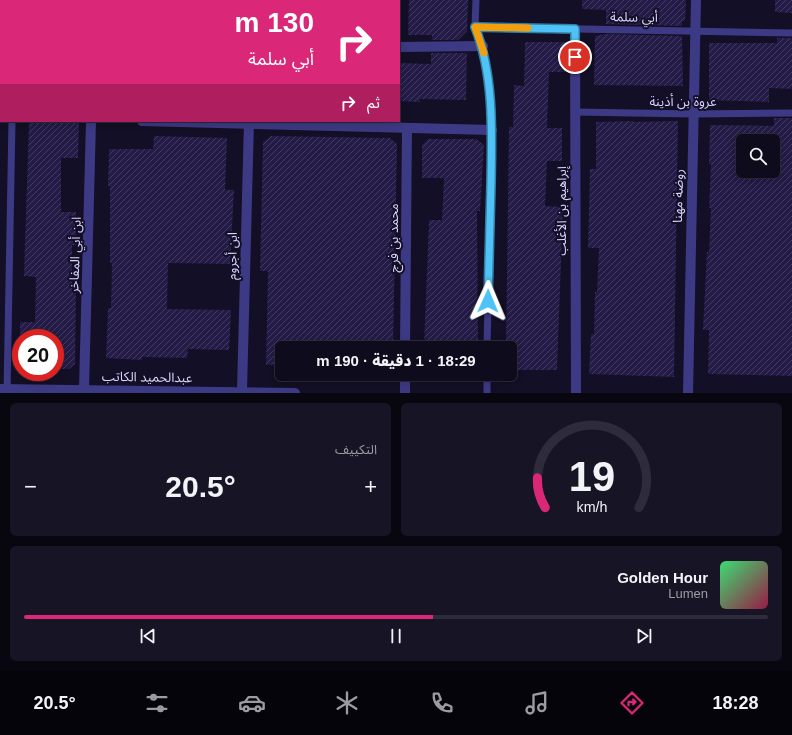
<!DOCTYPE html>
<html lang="ar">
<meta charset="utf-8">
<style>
body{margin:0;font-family:Arial,"Noto Sans Arabic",sans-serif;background:#171425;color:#f1f3f6;direction:rtl;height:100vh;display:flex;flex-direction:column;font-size:15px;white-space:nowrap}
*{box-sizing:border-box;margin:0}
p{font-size:13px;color:#9b9ba3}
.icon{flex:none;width:22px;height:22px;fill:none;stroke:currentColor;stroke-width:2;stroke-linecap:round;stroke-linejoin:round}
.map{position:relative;height:393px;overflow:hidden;direction:ltr}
.sheet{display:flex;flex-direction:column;gap:10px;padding:10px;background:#08060f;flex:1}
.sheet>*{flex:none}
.banner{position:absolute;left:0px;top:0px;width:400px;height:122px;box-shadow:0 2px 10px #0003,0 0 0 1px #2e2b3b;direction:rtl;background:#db2777;color:#fff;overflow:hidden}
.buttons{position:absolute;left:736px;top:134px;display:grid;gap:8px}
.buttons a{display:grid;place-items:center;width:44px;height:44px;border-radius:6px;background:#0e0b1c;box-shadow:0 2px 10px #0003,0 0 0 1px #2e2b3b;font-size:20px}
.speed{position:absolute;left:12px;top:329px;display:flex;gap:8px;font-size:20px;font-weight:700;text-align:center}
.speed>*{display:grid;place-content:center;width:52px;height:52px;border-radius:50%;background:#0e0b1c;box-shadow:0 2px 10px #0003,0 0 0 1px #2e2b3b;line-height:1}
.speed .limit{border:6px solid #d22;background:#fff;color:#111}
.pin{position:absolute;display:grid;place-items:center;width:34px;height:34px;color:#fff;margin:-17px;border:2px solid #fff;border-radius:50%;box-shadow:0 1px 4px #0007}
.me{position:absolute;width:44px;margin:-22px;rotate:1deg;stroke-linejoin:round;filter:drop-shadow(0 0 3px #0008)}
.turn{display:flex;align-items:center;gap:14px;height:84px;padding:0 20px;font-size:18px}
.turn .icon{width:52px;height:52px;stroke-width:2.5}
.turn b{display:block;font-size:28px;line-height:34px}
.then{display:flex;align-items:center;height:38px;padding:0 20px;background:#0003;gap:8px;font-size:15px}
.big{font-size:30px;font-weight:800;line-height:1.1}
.sheet .tile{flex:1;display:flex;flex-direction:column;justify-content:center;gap:6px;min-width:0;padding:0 14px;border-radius:6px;background:#171425}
.sheet .dial{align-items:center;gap:0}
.dial svg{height:104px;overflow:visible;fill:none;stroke:#2e2b3b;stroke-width:7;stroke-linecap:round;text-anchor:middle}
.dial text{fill:#f1f3f6;stroke:none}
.song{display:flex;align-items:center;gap:12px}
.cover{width:48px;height:48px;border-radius:6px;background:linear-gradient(135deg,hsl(140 70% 55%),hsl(340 70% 35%))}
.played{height:4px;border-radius:2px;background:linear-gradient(90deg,#db2777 55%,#2e2b3b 55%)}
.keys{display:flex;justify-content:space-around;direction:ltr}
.heat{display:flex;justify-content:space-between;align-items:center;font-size:22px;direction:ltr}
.sheet .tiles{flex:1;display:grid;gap:10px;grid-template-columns:1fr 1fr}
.tile:last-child{grid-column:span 2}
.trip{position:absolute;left:275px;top:341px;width:242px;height:40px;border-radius:6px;background:#0e0b1c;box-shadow:0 2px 10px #0003,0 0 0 1px #2e2b3b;font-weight:800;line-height:40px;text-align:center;direction:rtl}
.tabs{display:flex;height:64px;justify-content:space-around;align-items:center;background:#06040b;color:#9b9ba3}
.tabs .icon{width:28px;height:28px}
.tabs .active{color:#db2777}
.tabs b{font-size:18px;color:#f1f3f6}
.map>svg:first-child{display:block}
</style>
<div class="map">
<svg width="792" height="393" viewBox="0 0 792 393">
<defs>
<pattern id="building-hatch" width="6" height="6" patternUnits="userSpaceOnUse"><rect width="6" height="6" fill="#241b47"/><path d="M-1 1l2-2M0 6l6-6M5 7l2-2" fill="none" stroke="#433b63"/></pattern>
</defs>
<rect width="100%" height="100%" fill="#130f26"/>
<g fill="url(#building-hatch)" fill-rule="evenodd">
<polygon points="409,0 468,0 467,31 458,40 432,40 432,35 408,35"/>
<polygon points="582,0 686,0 685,21 682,21 682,26 606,24 606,10 582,9"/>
<polygon points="775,0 792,0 792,13 775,12"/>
<polygon points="606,34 682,36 683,86 594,85 595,36"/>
<polygon points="777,38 792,38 792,89 769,88 769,102 709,100 709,43 777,43"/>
<polygon points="525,42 565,42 565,72 549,72 547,128 562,128 562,161 547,161 545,206 563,207 557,370 510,370 510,348 506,348 509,127 513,127 514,85 524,86"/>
<polygon points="431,53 467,53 466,100 420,99 420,102 399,101 399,63 431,64"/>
<path d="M774 118H792V376L708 374 709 330H703L707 252H709L711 208H709L711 164H709L710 125 774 126ZM743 141H773V171H743Z"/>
<polygon points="634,121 634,122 678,121 674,377 589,374 591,334 594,334 595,292 597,292 599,248 588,248 590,169 596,169 596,122"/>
<polygon points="29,122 79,123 78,158 61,158 61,212 76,212 76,245 72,245 72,285 76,285 75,364 69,369 55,369 55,338 20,338 20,322 35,322 36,277 24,276"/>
<polygon points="154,136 227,138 225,190 234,190 230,264 168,263 167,309 231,310 229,350 188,349 187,358 142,357 142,360 106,358 108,308 111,308 112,263 110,263 110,186 108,186 109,149 153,149"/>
<polygon points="271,136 390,138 397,144 393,348 282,348 282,364 266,365 268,271 260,271 263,142"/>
<polygon points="428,139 476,139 484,145 480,211 477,211 478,348 424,348 429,220 442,220 444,178 422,178 422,145"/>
</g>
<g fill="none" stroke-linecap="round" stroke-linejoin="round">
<g stroke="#3d3a85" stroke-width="7">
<polyline points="476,0 475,27 483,46 489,86 492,130 487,348"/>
<polyline points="24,1 24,0"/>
<polyline points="475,27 792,33"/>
<polyline points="575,112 693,114 792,113"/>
<polyline points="7,393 12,121"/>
<polyline points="487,393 487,374"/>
</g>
<g stroke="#3d3a85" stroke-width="10">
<polyline points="395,0 395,1"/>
<polyline points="115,1 115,0"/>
<polyline points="0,18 1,18"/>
<polyline points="575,29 576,393"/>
<polyline points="399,47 483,46"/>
<polyline points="142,121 492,130"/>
<polyline points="405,348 407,128"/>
<polyline points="0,389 295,393"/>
<polyline points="84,389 91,121"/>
<polyline points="242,391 249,121"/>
<polyline points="405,393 405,374"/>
<polyline points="688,393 696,0"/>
</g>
</g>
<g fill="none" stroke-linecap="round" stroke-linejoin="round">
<g stroke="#337fa1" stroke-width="10">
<path id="route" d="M488 301C489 262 490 222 491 183 492 131 494 75 475 27L575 29V57"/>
</g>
<use href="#route" stroke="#4fc3f7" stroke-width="7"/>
<polyline stroke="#f59e0b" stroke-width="7" points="484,53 475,27 528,28"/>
</g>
<g text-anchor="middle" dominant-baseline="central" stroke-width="4" stroke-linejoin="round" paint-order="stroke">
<g font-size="13" fill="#d9d4ff" stroke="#130f26">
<text transform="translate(634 17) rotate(1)">أبي سلمة</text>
<text x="683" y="101">عروة بن أذينة</text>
<text transform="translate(678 196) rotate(-89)">روضة مهنا</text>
<text transform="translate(561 211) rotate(-90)">إبراهيم بن الأغلب</text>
<text transform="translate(393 238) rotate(-90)">محمد بن فرج</text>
<text transform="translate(75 255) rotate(-88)">ابن أبي المفاخر</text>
<text transform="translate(232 256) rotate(-89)">ابن أجروم</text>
<text transform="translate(147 377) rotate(1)">عبدالحميد الكاتب</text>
</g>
</g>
</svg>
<div class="buttons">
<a><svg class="icon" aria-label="search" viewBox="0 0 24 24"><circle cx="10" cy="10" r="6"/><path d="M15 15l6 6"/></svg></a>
</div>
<div class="speed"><div class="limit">20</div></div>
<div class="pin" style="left:575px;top:57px;background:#d93025"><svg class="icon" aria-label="arrive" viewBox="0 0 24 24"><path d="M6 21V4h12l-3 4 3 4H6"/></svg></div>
<svg class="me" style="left:488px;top:301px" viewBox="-20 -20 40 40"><path d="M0-17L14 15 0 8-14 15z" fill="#4fc3f7" stroke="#fff" stroke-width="4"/></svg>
<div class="trip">18:29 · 1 دقيقة · 190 m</div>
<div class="banner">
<div class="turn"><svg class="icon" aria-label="right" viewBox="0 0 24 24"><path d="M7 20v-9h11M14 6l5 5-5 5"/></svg><div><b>130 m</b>أبي سلمة</div></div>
<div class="then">ثم<svg class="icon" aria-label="right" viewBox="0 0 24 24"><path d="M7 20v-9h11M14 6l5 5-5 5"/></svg></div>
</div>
</div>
<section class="sheet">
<div class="tiles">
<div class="tile dial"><svg viewBox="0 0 100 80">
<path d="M14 69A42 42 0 1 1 86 69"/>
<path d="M14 69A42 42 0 0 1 8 46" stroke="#db2777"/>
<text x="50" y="56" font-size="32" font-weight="700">19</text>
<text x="50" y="72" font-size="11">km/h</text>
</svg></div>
<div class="tile"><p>التكييف</p>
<div class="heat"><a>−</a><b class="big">20.5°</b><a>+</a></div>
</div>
<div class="tile">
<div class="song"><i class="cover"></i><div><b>Golden Hour</b><p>Lumen</p></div></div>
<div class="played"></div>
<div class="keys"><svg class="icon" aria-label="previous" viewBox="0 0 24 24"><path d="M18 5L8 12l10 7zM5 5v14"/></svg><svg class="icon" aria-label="pause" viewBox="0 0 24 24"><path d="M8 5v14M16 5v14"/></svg><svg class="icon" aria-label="next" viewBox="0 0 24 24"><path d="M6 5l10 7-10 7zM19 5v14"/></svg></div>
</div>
</div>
</section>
<nav class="tabs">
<b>18:28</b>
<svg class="icon active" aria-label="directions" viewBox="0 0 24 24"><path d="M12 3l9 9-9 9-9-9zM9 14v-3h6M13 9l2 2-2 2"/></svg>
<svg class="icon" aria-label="music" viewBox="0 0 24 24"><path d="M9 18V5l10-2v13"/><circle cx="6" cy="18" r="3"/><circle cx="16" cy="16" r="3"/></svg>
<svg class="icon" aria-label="phone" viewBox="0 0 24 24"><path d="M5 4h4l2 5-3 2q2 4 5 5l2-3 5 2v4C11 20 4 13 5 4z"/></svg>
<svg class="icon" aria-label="climate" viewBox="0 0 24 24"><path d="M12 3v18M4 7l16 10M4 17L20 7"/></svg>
<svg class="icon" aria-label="car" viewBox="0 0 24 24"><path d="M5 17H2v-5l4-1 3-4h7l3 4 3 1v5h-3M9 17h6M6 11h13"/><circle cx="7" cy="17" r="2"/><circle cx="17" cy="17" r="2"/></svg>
<svg class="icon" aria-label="filters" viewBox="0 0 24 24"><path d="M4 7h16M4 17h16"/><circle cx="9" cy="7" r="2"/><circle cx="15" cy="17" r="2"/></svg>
<b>20.5°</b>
</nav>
